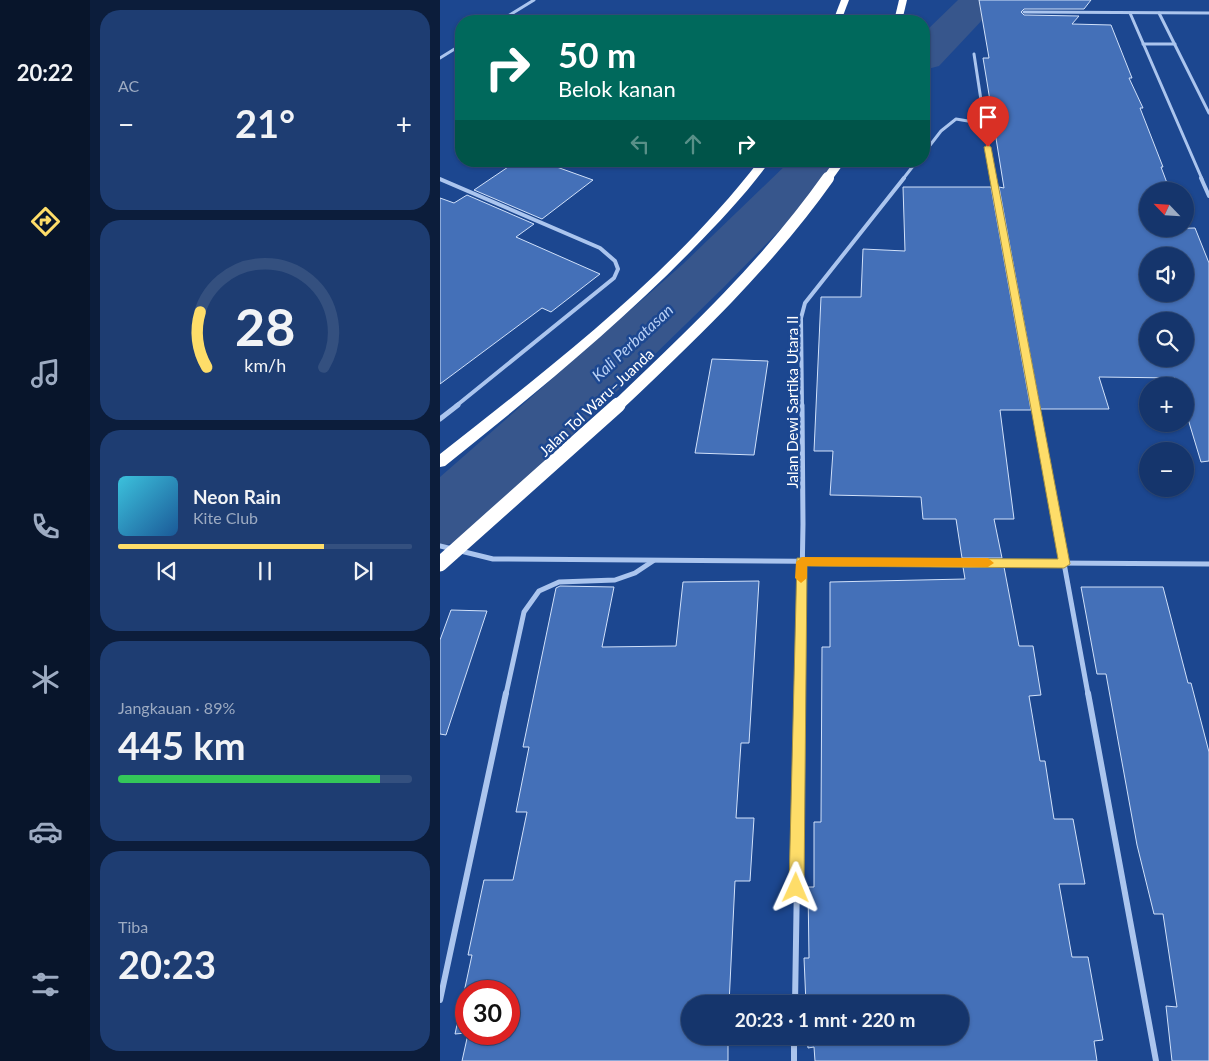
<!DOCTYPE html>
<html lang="id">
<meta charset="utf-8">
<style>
body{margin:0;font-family:Lato,sans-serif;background:#1e3d72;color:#f1f3f6;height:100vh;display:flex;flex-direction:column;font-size:19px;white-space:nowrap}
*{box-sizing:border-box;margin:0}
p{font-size:16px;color:#9dabc2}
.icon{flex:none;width:28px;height:28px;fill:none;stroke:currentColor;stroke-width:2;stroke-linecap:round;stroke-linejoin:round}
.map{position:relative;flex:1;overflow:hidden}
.details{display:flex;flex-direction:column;gap:10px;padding:10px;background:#0c1d3b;width:350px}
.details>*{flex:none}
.hud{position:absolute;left:15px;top:15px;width:475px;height:152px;border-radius:20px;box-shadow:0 1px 4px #0004,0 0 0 1px #34507f;background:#00695c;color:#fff;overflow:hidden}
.needle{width:32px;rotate:295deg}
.controls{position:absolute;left:699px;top:182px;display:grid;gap:10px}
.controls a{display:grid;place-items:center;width:55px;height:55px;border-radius:50%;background:#15356c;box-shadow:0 1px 4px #0004,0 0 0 1px #34507f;font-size:25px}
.speed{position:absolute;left:15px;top:980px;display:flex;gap:10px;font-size:25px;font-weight:700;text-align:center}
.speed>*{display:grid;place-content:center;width:65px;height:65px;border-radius:50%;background:#15356c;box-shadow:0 1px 4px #0004,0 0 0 1px #34507f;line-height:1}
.speed .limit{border:8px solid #d22;background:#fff;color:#111}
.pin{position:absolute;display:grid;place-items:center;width:42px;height:42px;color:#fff;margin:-51px -21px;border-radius:50% 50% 50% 0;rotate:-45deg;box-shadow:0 0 5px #0007}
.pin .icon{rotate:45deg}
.me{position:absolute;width:55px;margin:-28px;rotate:1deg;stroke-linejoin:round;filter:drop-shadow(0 0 4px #0008)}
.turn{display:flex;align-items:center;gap:18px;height:105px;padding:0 20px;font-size:22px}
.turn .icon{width:65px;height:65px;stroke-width:2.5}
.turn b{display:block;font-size:35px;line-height:42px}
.lanes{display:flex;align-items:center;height:48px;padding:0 20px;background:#0003;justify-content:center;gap:25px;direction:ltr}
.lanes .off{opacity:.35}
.big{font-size:38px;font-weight:700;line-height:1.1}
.details .card{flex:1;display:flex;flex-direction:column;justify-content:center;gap:8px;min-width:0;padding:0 18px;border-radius:20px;background:#1e3d72}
.details .dial{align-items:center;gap:0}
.dial svg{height:130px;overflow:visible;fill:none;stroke:#34507f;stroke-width:7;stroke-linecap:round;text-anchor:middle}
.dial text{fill:#f1f3f6;stroke:none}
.song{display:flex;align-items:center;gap:15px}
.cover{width:60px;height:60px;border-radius:8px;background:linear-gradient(135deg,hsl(190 70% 55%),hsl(210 70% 35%))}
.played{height:5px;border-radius:2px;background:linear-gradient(90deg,#fedd69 70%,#34507f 70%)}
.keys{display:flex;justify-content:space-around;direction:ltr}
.heat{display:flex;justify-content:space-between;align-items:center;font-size:28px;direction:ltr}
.charge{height:8px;border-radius:4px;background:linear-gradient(90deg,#34c759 89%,#34507f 0)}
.trip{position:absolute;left:241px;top:995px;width:288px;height:50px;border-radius:25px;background:#15356c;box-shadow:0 1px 4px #0004,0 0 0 1px #34507f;font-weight:700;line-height:50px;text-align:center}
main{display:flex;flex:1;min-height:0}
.tabs{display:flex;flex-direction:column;width:90px;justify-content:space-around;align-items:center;background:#08152b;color:#9dabc2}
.tabs .icon{width:35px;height:35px}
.tabs .active{color:#fedd69}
.tabs b{font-size:22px;color:#f1f3f6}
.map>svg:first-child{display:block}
</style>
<main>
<nav class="tabs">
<b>20:22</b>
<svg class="icon active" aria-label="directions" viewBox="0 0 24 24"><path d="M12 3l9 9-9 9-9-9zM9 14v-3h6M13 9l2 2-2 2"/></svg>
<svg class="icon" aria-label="music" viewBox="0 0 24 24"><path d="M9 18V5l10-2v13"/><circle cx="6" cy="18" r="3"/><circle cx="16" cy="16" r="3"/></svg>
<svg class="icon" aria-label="phone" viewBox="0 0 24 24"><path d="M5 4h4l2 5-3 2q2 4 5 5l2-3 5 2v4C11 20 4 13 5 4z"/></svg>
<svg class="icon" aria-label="climate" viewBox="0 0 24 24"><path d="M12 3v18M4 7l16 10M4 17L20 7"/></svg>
<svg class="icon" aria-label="car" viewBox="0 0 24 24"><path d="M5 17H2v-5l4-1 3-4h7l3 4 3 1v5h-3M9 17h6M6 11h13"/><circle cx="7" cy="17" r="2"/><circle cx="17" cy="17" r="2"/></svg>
<svg class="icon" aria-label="filters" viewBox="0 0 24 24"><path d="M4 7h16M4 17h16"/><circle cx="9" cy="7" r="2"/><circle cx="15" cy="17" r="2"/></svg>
</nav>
<section class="details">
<div class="card"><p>AC</p>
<div class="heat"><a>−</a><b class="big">21°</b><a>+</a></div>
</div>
<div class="card dial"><svg viewBox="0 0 100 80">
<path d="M14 69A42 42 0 1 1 86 69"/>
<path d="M14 69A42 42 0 0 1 10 35" stroke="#fedd69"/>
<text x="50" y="56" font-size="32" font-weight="700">28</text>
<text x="50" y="72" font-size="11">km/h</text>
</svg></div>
<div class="card">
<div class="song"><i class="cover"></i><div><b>Neon Rain</b><p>Kite Club</p></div></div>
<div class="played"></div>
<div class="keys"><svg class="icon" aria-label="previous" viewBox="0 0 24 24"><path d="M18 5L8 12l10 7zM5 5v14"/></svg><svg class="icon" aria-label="pause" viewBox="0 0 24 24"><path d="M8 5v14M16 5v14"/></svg><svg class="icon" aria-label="next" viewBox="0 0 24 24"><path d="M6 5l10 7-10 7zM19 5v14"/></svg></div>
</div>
<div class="card"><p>Jangkauan · 89%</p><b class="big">445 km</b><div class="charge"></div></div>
<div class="card"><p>Tiba</p><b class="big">20:23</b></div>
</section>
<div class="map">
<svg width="769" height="1061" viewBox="0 0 769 1061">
<rect width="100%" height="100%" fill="#1c4790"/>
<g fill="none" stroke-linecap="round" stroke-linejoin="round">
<g fill="#37568c" fill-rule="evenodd">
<polygon points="518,0 561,0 499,66 484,70 484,33"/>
<polygon points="350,161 404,161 397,172 283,288 25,539 0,547 0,477 243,264"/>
</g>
</g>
<g fill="#4470b8" stroke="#d1e1fa" fill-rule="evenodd">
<path d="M539 0H651L644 9H584L581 12 584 15 639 16 632 24 671 25 692 78H689L703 108H700L723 167H721L730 191H708V229L755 228 769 263V461L761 462 745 409V386H738L735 378 659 377 669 409H600L559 187 564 188 546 76 543 58H549ZM708 256H745V294H708ZM708 321H745V359H708Z"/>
<polygon points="77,161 100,161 153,180 102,219 34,190"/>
<polygon points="463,187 551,187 591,410 560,410 574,519 554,519 562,558 522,558 516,519 483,519 481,497 390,495 393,451 374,451 381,297 421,297 423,249 465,251"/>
<polygon points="27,195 94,224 76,237 160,274 111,312 102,308 0,384 0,198 14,203"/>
<polygon points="272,359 328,361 314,455 255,453"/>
<polygon points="523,567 564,567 579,646 593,646 601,695 589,696 600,761 605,761 614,819 633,819 645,884 619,884 632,957 648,957 663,1040 654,1041 657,1061 375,1061 374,1047 368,1048 367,1036 520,1036 520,1004 366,1004 364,958 369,958 368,887 374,887 374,822 381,822 382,647 390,647 390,582 525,579"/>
<polygon points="319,581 309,743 301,743 296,818 314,818 310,881 295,881 289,1004 250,1004 250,1036 288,1036 288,1061 22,1061 28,1034 69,1034 69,991 26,991 26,1033 15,1034 32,955 28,955 44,880 73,880 87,812 76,812 89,747 83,747 116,588 120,586 174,587 162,647 236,646 243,582"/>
<polygon points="641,587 723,587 748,683 751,683 769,752 769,1061 732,1061 726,1006 737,1007 723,914 714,914 697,845 666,674 657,674"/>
<polygon points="11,610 47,611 6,735 0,734 0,640"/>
</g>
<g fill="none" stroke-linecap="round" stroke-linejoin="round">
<g stroke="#abc5ee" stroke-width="3">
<polyline points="584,12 769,13"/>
<polyline points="690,13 762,179"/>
<polyline points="719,13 769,113"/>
<polyline points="60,21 94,0"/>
<polyline points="703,44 735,44"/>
<polyline points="534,54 553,179"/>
<polyline points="0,58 21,45"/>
<polyline points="484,153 501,131 516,119 534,122 544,128"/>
<polyline points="463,179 477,161"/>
</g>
<g stroke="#abc5ee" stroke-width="4">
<polyline points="553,178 595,406"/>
<polyline points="761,178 769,196"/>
<polyline points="0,179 160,248 175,261 178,269 174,278 16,406"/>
<polyline points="362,406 361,318 365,303 464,178"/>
</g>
<g stroke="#abc5ee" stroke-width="5">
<polyline points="595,405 648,694"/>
<polyline points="0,419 18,405"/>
<polyline points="0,546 53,559 769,564"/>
<polyline points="66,694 84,612 99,591 119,582 175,580 195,573 213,561"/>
<polyline points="360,694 363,524 362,405"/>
</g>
<g stroke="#abc5ee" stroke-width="6">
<polyline points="648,693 716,1061"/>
<polyline points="0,1000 66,693"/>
<polyline points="355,1004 360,693"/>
<polyline points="354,1036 354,1061"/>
</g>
<g fill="#fff" fill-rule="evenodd">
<polygon points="401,0 409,0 401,21 393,21"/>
<polygon points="459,0 467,0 462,21 454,21"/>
<path d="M319 161H330C307 193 280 221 253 249 176 328 91 397 5 466L0 467V454C113 365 231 275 319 161Z"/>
</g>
<polyline stroke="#fff" stroke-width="9" points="387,179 400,161"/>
<path stroke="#fff" stroke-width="12" d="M177 406C252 335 328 263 388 178"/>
<polyline stroke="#fff" stroke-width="15" points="0,564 178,405"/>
</g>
<polygon fill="#fedd69" stroke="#a59044" points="548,145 551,147 630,564 624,568 367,566 364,888 362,893 356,895 351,893 349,888 357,558 618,559 544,147"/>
<polygon fill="#f59e0b" points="362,557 548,558 554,563 548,567 367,566 367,578 361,583 355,578 356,562"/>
<g text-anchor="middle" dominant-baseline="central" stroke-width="5" stroke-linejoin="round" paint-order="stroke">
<g font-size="15" fill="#fff" stroke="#1c4790">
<text transform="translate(156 402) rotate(-43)">Jalan Tol Waru–Juanda</text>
<text transform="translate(352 402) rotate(-90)">Jalan Dewi Sartika Utara II</text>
</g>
<g font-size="16" font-style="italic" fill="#b7cff5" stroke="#1c4790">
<text transform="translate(192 342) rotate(-43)">Kali Perbatasan</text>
</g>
</g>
</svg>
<div class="controls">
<a><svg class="needle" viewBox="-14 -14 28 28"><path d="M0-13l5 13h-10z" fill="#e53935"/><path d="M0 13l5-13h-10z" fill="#9dabc2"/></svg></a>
<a><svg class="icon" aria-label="sound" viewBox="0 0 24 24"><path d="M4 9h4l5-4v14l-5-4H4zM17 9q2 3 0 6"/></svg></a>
<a><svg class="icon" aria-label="search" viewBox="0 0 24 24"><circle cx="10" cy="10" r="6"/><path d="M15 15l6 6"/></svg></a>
<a>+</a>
<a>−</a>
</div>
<div class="speed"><div class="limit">30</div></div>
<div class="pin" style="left:548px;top:147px;background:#d93025"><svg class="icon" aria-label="arrive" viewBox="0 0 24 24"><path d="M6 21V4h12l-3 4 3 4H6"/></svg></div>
<svg class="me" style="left:356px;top:888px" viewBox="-20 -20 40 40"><path d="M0-17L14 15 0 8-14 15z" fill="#fedd69" stroke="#fff" stroke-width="4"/></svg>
<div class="trip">20:23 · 1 mnt · 220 m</div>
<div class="hud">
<div class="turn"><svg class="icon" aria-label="right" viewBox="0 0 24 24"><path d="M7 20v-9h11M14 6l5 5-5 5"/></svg><div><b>50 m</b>Belok kanan</div></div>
<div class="lanes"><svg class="icon off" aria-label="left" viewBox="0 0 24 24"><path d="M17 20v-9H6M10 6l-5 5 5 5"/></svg><svg class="icon off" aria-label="ahead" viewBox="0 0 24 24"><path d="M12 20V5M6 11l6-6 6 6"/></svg><svg class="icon" aria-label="right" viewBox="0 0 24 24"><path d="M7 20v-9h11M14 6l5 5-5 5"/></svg></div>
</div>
</div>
</main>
